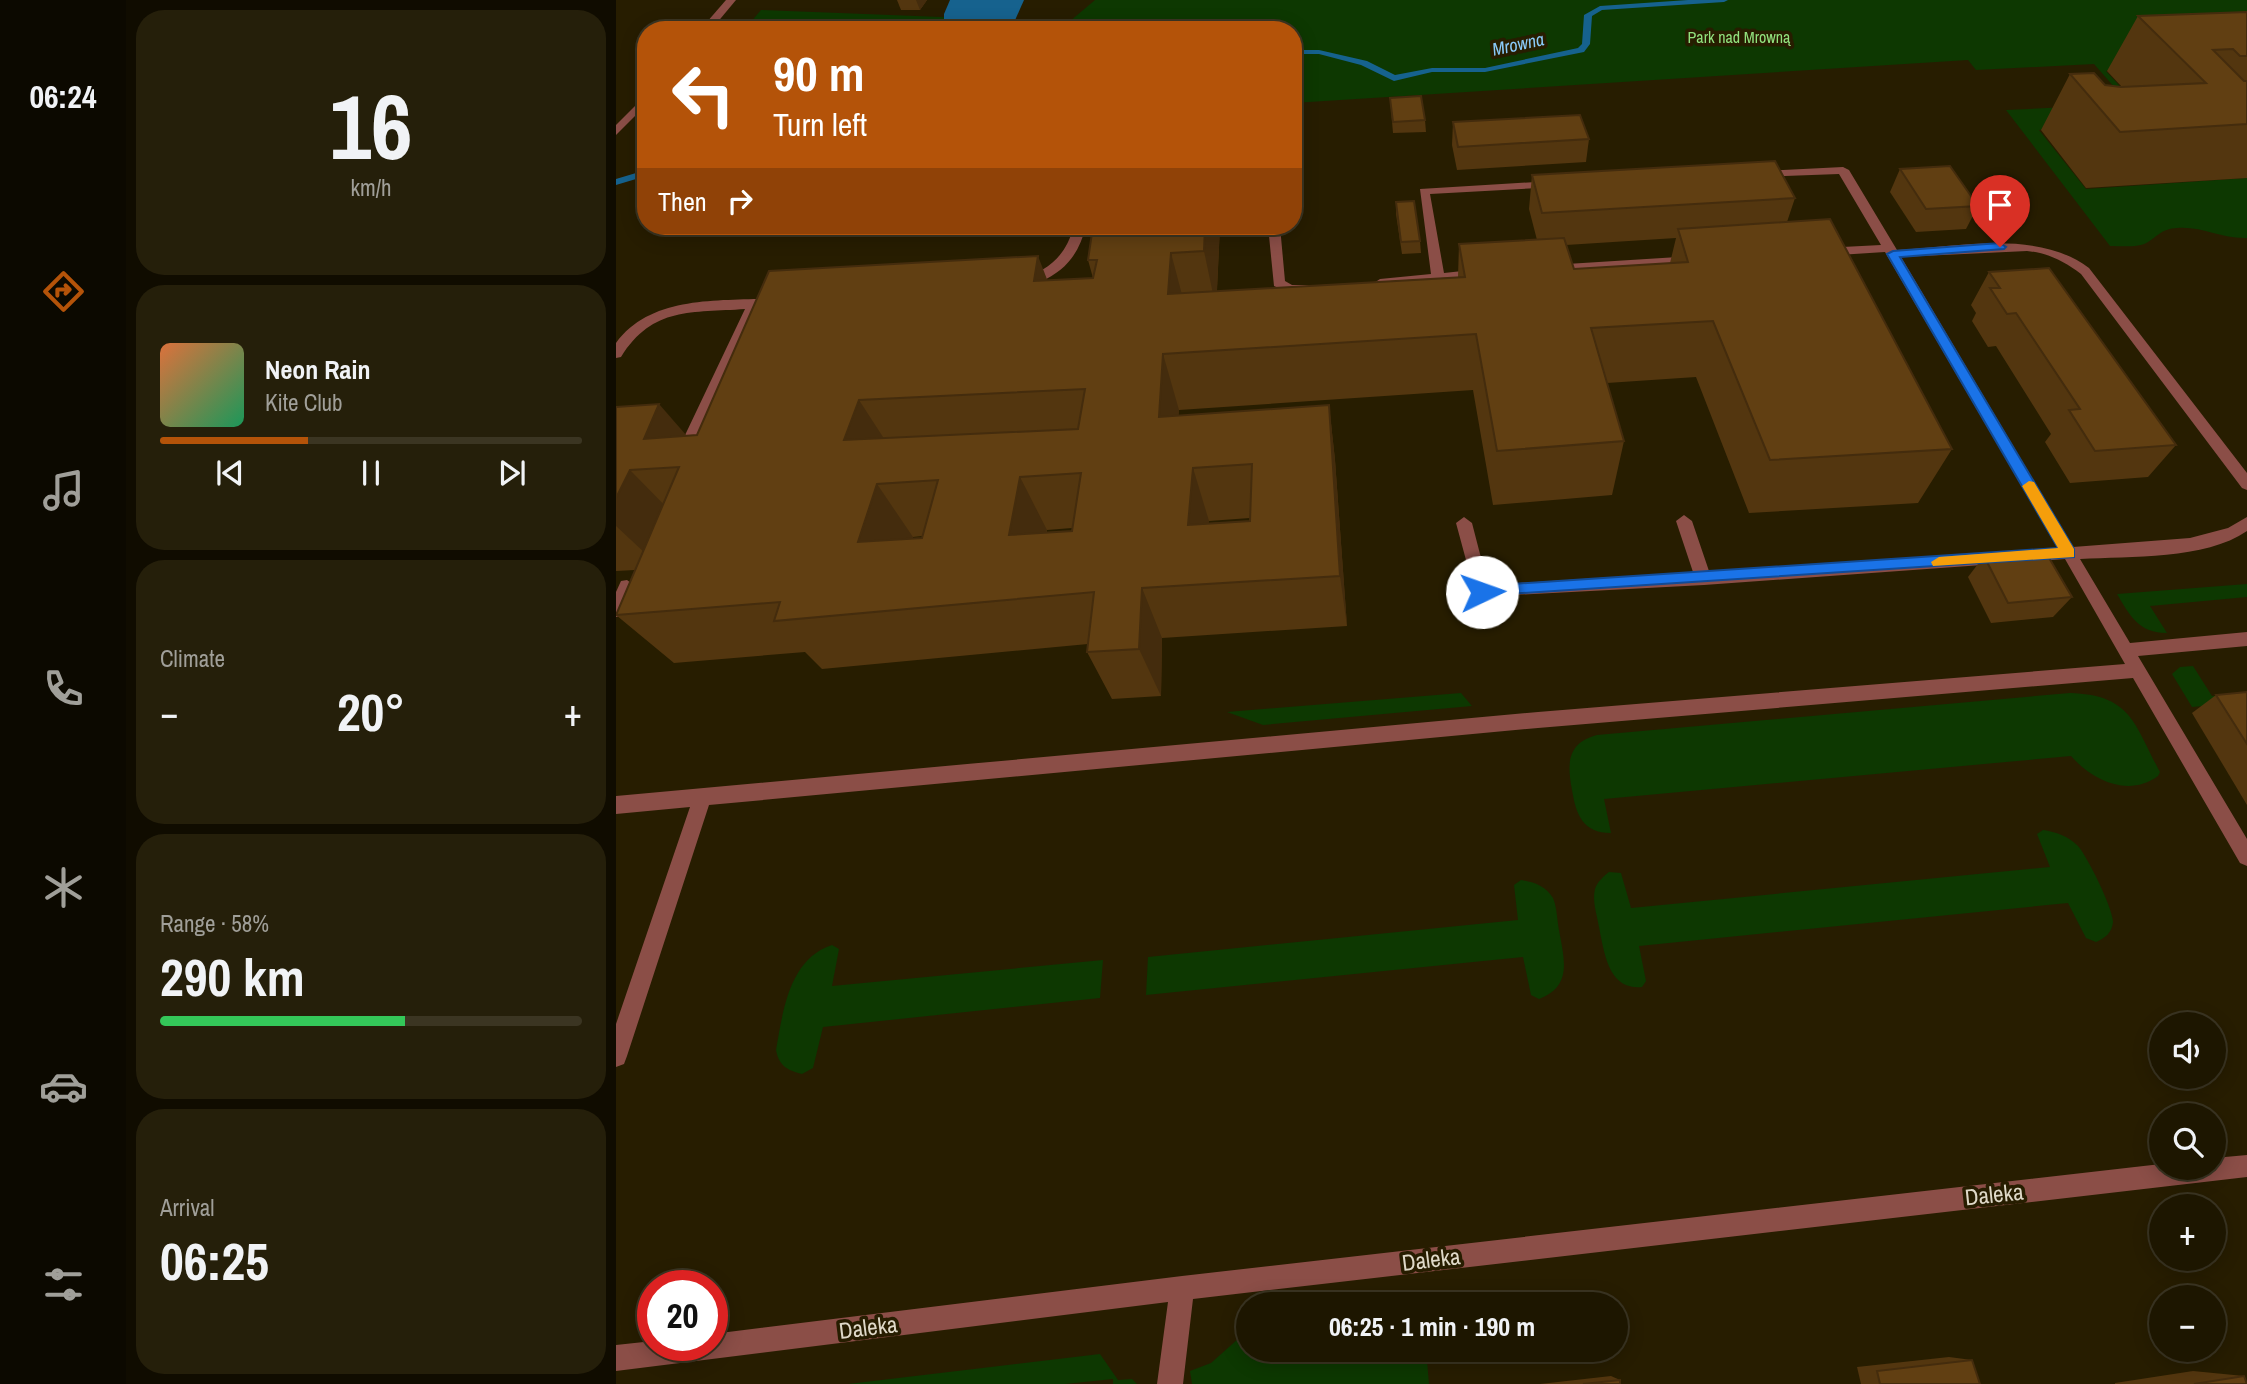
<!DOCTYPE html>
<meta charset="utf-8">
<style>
body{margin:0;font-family:"Archivo Narrow",sans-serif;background:#251f0a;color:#f1f3f6;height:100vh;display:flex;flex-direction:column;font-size:26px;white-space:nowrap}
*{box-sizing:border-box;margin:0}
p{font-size:23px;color:#a09f99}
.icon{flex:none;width:38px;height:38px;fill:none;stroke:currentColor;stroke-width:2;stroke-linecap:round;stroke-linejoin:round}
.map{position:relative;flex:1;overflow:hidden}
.sheet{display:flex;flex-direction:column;gap:10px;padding:10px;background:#100c00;width:490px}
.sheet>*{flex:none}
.guide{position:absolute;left:21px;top:21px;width:665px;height:214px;border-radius:28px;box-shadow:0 4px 18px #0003,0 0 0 2px #3b3522;background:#b45309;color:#fff;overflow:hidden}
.fabs{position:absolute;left:1533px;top:1012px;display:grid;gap:14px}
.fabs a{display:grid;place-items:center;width:77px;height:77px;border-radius:50%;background:#1d1600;box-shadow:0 4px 18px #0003,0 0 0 2px #3b3522;font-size:35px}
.speed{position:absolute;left:21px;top:1270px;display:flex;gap:14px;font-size:35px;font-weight:700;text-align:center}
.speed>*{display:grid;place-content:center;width:91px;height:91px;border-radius:50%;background:#1d1600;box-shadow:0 4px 18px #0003,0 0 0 2px #3b3522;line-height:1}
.speed .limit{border:10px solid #d22;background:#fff;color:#111}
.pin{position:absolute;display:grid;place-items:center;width:60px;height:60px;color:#fff;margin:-72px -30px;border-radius:50% 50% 50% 0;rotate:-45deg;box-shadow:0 0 7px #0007}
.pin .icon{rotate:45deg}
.me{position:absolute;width:77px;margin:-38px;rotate:87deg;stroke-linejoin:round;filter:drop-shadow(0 0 5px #0008)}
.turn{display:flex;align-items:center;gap:24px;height:147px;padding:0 21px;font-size:32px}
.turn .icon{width:91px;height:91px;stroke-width:2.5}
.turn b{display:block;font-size:49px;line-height:60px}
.then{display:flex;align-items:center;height:66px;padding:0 21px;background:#0003;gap:14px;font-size:26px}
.big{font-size:52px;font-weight:700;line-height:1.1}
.sheet .widget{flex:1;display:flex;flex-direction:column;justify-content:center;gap:10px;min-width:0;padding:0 24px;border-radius:28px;background:#251f0a}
.sheet .dial{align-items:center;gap:0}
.dial b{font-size:91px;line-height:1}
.song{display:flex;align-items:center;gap:21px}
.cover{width:84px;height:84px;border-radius:10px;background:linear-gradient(135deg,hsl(20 70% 55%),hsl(150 70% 35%))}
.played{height:7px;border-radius:4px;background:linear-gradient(90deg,#b45309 35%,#3b3522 35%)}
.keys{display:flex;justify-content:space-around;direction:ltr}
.heat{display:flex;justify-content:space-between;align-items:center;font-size:38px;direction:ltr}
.charge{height:10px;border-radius:5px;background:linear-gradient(90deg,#34c759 58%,#3b3522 0)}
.trip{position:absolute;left:620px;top:1292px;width:392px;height:70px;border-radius:35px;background:#1d1600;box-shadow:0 4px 18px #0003,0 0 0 2px #3b3522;font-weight:700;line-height:70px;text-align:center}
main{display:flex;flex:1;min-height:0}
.dock{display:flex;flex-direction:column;width:126px;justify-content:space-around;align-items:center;background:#0c0900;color:#a09f99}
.dock .icon{width:49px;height:49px}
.dock .on{color:#b45309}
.dock b{font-size:32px;color:#f1f3f6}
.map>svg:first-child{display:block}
</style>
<main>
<nav class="dock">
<b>06:24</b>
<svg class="icon on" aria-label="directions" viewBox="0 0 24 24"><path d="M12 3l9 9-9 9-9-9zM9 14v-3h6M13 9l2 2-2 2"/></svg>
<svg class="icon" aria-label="music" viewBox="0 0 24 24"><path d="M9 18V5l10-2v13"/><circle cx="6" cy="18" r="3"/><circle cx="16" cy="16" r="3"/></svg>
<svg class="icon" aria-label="phone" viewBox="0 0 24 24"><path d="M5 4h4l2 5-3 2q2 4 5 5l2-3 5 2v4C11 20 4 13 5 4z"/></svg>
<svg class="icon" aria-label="climate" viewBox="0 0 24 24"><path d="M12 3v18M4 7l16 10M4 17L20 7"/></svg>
<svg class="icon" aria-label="car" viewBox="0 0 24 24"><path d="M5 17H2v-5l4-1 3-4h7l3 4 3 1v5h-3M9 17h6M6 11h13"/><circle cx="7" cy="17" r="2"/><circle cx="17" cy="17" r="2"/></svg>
<svg class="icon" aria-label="filters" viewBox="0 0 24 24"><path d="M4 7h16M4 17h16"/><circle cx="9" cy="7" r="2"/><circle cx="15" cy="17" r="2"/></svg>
</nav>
<section class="sheet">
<div class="widget dial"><b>16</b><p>km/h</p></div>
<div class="widget">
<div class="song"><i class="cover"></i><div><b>Neon Rain</b><p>Kite Club</p></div></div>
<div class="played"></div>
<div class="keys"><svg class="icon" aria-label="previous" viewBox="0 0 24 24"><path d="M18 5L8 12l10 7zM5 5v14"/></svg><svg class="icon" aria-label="pause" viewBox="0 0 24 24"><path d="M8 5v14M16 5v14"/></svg><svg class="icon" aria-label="next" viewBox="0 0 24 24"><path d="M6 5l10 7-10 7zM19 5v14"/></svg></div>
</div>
<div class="widget"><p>Climate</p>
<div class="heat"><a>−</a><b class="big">20°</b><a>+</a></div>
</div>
<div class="widget"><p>Range · 58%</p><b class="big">290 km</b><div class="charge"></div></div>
<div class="widget"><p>Arrival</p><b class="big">06:25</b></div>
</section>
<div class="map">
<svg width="1631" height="1384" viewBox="0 0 1631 1384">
<rect width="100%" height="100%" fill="#271d00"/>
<g fill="#0d3801">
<path d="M479 0H1631V64L1490 71 1530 115 1423 130 1470 189 1631 178V238C1606 239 1586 226 1561 228 1546 229 1543 235 1532 242 1523 248 1505 246 1494 246L1390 110 1513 104 1478 64 1360 70 1352 60 677 103V30H128L145 10 453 22Z"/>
<path d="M1631 584V597L1534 606 1551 633C1523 633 1514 616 1501 594Z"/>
<polygon points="1577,666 1596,696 1631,693 1631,702 1576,707 1556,674 1564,667"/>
<polygon points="845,693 856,706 647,725 611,712"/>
<path d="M1454 693C1516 695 1518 724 1544 772L1542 776C1512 798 1476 780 1455 756L988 799 995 833C967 833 960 815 956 790 951 763 951 743 981 735Z"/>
<path d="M1427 830C1440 832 1452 836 1462 846 1471 856 1497 908 1497 922 1496 933 1489 938 1480 942L1470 938 1452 903 1023 946 1030 981 1026 987C992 991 988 951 983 927 981 915 976 901 979 889 981 882 988 876 993 872L1005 873 1015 908 1434 867 1421 834Z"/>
<path d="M905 880C918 882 930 886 937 898 941 907 941 920 943 930 948 959 957 986 923 999L915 995 907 957 530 995 532 957 902 920 898 885Z"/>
<path d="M216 945 223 949 216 986 487 960 484 998 207 1027 197 1068 186 1074C171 1070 163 1066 160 1050 167 1011 173 959 216 945Z"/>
<polygon points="632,1336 632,1349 810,1349 813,1384 576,1384 574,1371 595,1363 622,1339"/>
<polygon points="484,1354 502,1380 516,1379 521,1384 497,1384 497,1379 449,1384 232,1384"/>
</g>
<polygon fill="#16628e" points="334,0 408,0 396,27 328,30 328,14"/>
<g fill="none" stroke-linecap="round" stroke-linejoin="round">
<g fill="#16628e" fill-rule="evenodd">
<polygon points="1072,0 1112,0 1108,2 986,10 976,16 974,44 968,52 869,72 816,72 778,81 745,65 703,54 677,54 677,50 703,50 751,61 779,75 816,68 869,68 962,48 966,44 968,15 984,6"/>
<polygon points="30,170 30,176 0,185 0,179"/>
</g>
<g fill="#8b4e47" fill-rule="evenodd">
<path d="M1227 167 1233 170 1281 250C1343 247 1421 229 1473 268L1631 473V490L1626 488 1465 274C1448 261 1432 253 1411 251L1285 257 1457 547 1574 538 1612 528 1631 517V531C1589 560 1514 556 1464 559L1514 643 1631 632V646L1522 656 1631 839V866L1624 863 1517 678 922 728 93 805 11 1056 8 1064 0 1067V1024L74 807 0 814V796L922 712 1509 664 1449 559 1088 585 860 597 840 523 848 517 856 523 872 585 1077 572 1060 521 1068 515 1076 521 1093 571 1442 548 1269 252 1207 256 1201 252 1207 248 1265 245 1223 174 1144 177 1138 174 1144 171Z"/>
<polygon points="937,181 943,185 941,187 814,194 828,273 865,269 871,273 865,277 764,287 758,283 764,279 815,274 804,189"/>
<path d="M458 226H470C463 253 451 270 424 282 417 285 411 288 402 287V281C432 270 449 258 458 226Z"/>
<polygon points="652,226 664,226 669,281 676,285 696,285 696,291 674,293 658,286"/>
<polygon points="1078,256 1082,257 1082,263 935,273 929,269 935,265"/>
<path d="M163 298 170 302 168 305 143 308 75 452 73 456H63L61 452 129 309C76 313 37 306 5 357L0 358V343C37 293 107 302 163 298Z"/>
<polygon points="11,580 19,586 6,615 0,617 0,592 5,581"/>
</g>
<polygon fill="#8b4e47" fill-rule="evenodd" points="1631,1155 1631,1177 577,1299 567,1384 541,1384 552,1302 0,1371 0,1345 37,1341 37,1346 96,1346 96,1334 566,1276 1545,1164 1545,1167 1598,1167 1598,1158"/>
<g fill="#8b4e47" fill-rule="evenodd">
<polygon points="110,0 120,0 95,30 84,30"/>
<polygon points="30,95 30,105 0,135 0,125"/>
</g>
</g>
<g fill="#53360f" fill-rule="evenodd">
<polygon points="281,0 311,0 304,10 285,10"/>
<polygon points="1631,12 1631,178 1470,188 1425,130 1454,74 1489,85 1506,87 1491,71 1522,16"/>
<polygon points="774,98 809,120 810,132 777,133"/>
<polygon points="837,122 973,139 970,162 841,170 836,145"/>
<polygon points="1284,169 1362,206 1350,229 1300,232 1274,192"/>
<path d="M916 175 1179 198 1171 222 1336 449 1302 503 1133 513 1080 377 991 383 1008 441 996 495 877 505 857 390 563 410 562 416 713 405 719 460 731 626 546 638 545 696 496 699 471 652 472 644 206 669 189 652 58 663 0 615 19 570 0 571V407L70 436 81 435 431 281 477 278 472 260 604 226 601 291 842 277 843 244 921 240 913 209ZM1060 238 1054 263 958 269 950 245ZM634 518V521L592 523 593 521ZM456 528V531L431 532V530ZM306 536V538L297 539V537Z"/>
<polygon points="780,202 804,241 805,253 786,254 780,214"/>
<polygon points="1373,272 1560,445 1532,477 1454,483 1429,442 1435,434 1380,346 1372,347 1356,321 1360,313 1355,305"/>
<polygon points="1368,556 1456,597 1437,617 1375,623 1352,577"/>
<polygon points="1631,692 1631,805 1576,713 1600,695"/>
<polygon points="1333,1357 1356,1360 1364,1384 1245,1384 1241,1367"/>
<polygon points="1577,1371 1628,1376 1631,1384 1499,1384 1499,1383"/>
<polygon points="995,1376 1004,1380 1004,1384 924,1384"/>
</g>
<g fill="#442c0d">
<polygon points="300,0 311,0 304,10"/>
<polygon points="589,226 604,226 600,308 588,251"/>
<polygon points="555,253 570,310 552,294"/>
<polygon points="422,256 444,313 418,281"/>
<polygon points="547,354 563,410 560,472 543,417"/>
<polygon points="243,400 278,454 261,484 297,537 281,593 242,542 228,440"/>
<polygon points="43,404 91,459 28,439"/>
<polygon points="713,405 719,460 731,626 724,576"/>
<polygon points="577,468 593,521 589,576 572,525"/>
<polygon points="14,470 66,523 46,569 0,526 0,498"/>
<polygon points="404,477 431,530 422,586 393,535"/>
<polygon points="526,588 546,638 545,696 523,649"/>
</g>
<g fill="#613f12" stroke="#442c0d" stroke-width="2" fill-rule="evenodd">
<polygon points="1631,12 1631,56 1624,56 1617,49 1597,50 1628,81 1631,81 1631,124 1504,132 1454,74 1478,73 1489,85 1505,87 1590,83 1522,16"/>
<polygon points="805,96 809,120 777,122 774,98"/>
<polygon points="964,115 973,139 842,147 837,122"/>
<polygon points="1159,161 1179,198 926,213 916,175"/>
<polygon points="1334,166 1362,206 1310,209 1284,169"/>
<polygon points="798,201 804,241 785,242 780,202"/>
<path d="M1214 219 1336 449 1154 460 1097 321 975 328 1008 441 881 451 860 334 547 354 543 417 713 405 724 576 526 588 523 649 471 652 478 592 158 621 164 602 0 615 63 467 14 470 0 498V407L43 404 28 439 81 435 153 271 422 256 418 281 477 278 481 260H472L477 226H589L588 251 555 253 552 294 849 277 843 244 948 238 958 269 1072 262 1062 229ZM469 389 462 429 228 440 243 400ZM636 464 634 521 572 525 577 468ZM465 473 456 531 393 535 404 477ZM322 480 306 538 242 542 261 484Z"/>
<polygon points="1433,268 1560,445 1479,451 1453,410 1464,409 1400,313 1391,314 1374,288 1384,288 1373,272"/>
<polygon points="1429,551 1456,597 1392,603 1368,556"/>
<polygon points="1631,692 1631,744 1600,695"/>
<polygon points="1356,1360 1364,1384 1264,1384 1261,1371"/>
<polygon points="1628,1376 1631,1384 1578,1384"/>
<polygon points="1004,1380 1004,1384 967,1384"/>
</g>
<polygon fill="#1a73e8" stroke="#114b97" stroke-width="2" points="1384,243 1390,247 1388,249 1284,257 1458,549 1458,557 861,596 859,592 866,586 1442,548 1271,254 1277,251"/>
<polygon fill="#f59e0b" points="1413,481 1418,482 1458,549 1458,557 1317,566 1315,562 1323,557 1442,548 1406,486"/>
<g text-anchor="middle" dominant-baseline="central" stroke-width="7" stroke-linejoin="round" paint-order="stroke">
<g font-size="16" fill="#92e27e" stroke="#271d00">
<text x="1123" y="37">Park nad Mrowną</text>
</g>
<g font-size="18" font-style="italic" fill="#8acbf9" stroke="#271d00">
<text transform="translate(902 44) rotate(-12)">Mrowna</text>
</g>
<g font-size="23" fill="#dfd9c8" stroke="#271d00">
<text transform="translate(1378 1194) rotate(-6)">Daleka</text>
<text transform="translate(815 1259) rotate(-7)">Daleka</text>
<text transform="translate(252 1327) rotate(-7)">Daleka</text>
</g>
</g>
</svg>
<div class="fabs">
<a><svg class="icon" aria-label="sound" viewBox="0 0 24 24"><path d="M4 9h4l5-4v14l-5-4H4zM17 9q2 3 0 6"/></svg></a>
<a><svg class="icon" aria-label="search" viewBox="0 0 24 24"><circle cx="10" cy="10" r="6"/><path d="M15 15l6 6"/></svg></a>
<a>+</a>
<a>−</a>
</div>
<div class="speed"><div class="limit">20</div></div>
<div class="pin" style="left:1384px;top:247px;background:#d93025"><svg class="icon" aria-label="arrive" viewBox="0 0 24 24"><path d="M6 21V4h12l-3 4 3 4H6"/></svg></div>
<svg class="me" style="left:866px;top:592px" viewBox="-20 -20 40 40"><circle r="19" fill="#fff"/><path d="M0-13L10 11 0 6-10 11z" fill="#1a73e8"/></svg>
<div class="trip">06:25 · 1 min · 190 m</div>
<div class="guide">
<div class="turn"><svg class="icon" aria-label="left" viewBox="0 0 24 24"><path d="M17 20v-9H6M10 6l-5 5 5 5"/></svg><div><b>90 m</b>Turn left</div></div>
<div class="then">Then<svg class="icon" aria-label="right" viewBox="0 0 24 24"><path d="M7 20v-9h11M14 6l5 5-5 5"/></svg></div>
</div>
</div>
</main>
